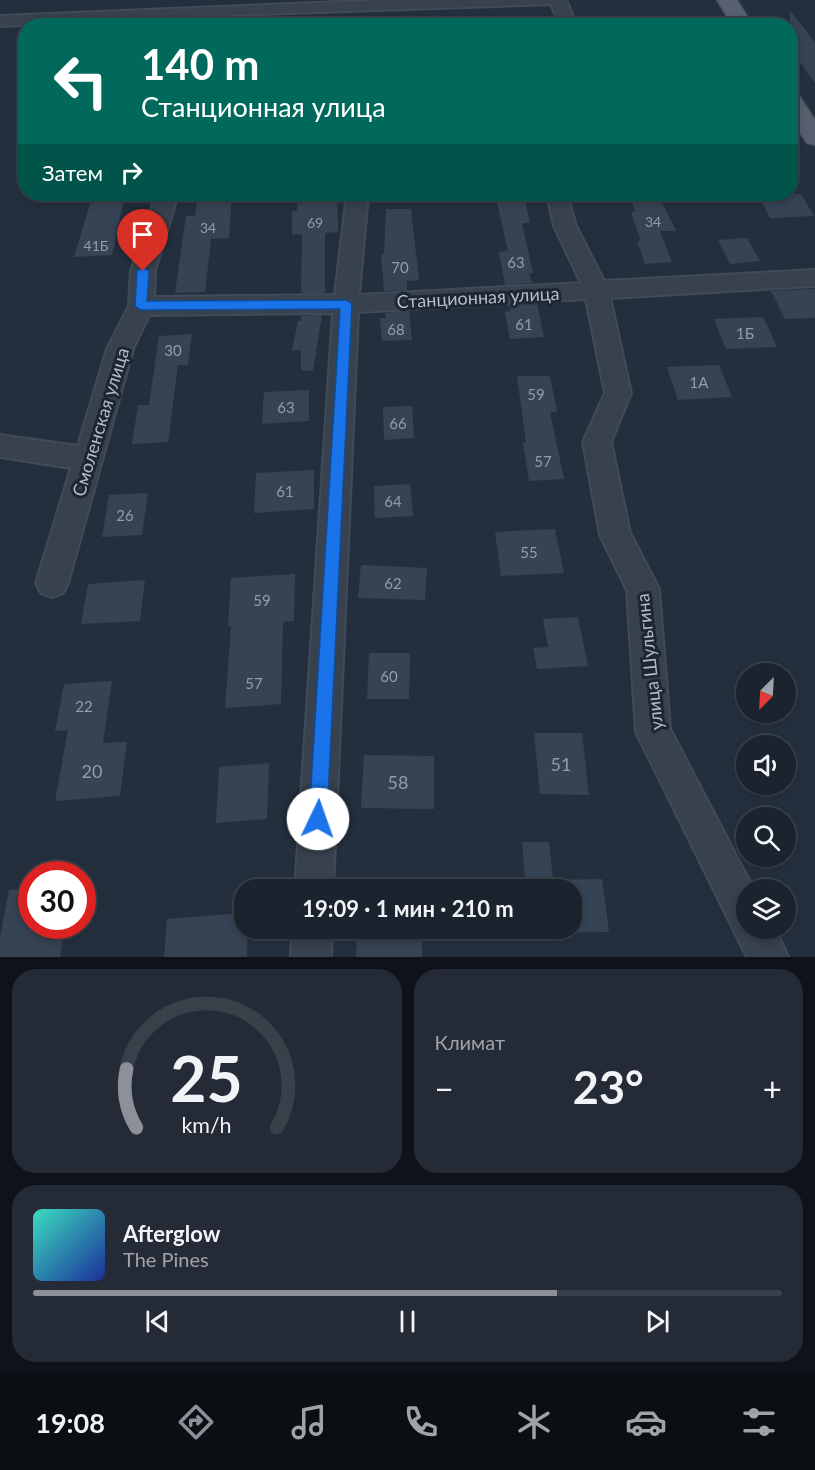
<!DOCTYPE html>
<html lang="ru">
<meta charset="utf-8">
<style>
body{margin:0;font-family:Lato,sans-serif;background:#242b36;color:#f1f3f6;height:100vh;display:flex;flex-direction:column;font-size:22px;white-space:nowrap}
*{box-sizing:border-box;margin:0}
p{font-size:20px;color:#a0a4aa}
.icon{flex:none;width:33px;height:33px;fill:none;stroke:currentColor;stroke-width:2;stroke-linecap:round;stroke-linejoin:round}
.map{position:relative;height:957px;overflow:hidden}
.sheet{display:flex;flex-direction:column;gap:12px;padding:12px;background:#0f1319;flex:1}
.sheet>*{flex:none}
.top-card{position:absolute;left:18px;top:18px;width:780px;height:183px;border-radius:24px;box-shadow:0 3px 9px #0003,0 0 0 2px #39404a;background:#00695c;color:#fff;overflow:hidden}
.needle{width:39px;rotate:204deg}
.buttons{position:absolute;left:736px;top:663px;display:grid;gap:12px}
.buttons a{display:grid;place-items:center;width:60px;height:60px;border-radius:50%;background:#1b232e;box-shadow:0 3px 9px #0003,0 0 0 2px #39404a;font-size:30px}
.speed{position:absolute;left:18px;top:861px;display:flex;gap:12px;font-size:30px;font-weight:700;text-align:center}
.speed>*{display:grid;place-content:center;width:78px;height:78px;border-radius:50%;background:#1b232e;box-shadow:0 3px 9px #0003,0 0 0 2px #39404a;line-height:1}
.speed .limit{border:9px solid #d22;background:#fff;color:#111}
.pin{position:absolute;display:grid;place-items:center;width:51px;height:51px;color:#fff;margin:-62px -26px;border-radius:50% 50% 50% 0;rotate:-45deg;box-shadow:0 0 6px #0007}
.pin .icon{rotate:45deg}
.me{position:absolute;width:66px;margin:-33px;rotate:3deg;stroke-linejoin:round;filter:drop-shadow(0 0 4px #0008)}
.turn{display:flex;align-items:center;gap:21px;height:126px;padding:0 24px;font-size:27px}
.turn .icon{width:78px;height:78px;stroke-width:2.5}
.turn b{display:block;font-size:42px;line-height:51px}
.then{display:flex;align-items:center;height:57px;padding:0 24px;background:#0003;gap:12px;font-size:22px}
.big{font-size:45px;font-weight:700;line-height:1.1}
.sheet .tile{flex:1;display:flex;flex-direction:column;justify-content:center;gap:9px;min-width:0;padding:0 21px;border-radius:24px;background:#242b36}
.sheet .dial{align-items:center;gap:0}
.dial svg{height:156px;overflow:visible;fill:none;stroke:#39404a;stroke-width:7;stroke-linecap:round;text-anchor:middle}
.dial text{fill:#f1f3f6;stroke:none}
.song{display:flex;align-items:center;gap:18px}
.cover{width:72px;height:72px;border-radius:9px;background:linear-gradient(135deg,hsl(170 70% 55%),hsl(230 70% 35%))}
.played{height:6px;border-radius:3px;background:linear-gradient(90deg,#8c9099 70%,#39404a 70%)}
.keys{display:flex;justify-content:space-around;direction:ltr}
.heat{display:flex;justify-content:space-between;align-items:center;font-size:33px;direction:ltr}
.sheet .tiles{flex:1;display:grid;gap:12px;grid-template-columns:1fr 1fr}
.tile:last-child{grid-column:span 2}
.trip{position:absolute;left:234px;top:879px;width:348px;height:60px;border-radius:24px;background:#1b232e;box-shadow:0 3px 9px #0003,0 0 0 2px #39404a;font-weight:700;line-height:60px;text-align:center}
.dock{display:flex;height:96px;justify-content:space-around;align-items:center;background:#0b0e12;color:#a0a4aa}
.dock .icon{width:42px;height:42px}
.dock .current{color:#8c9099}
.dock b{font-size:27px;color:#f1f3f6}
.map>svg:first-child{display:block}
</style>
<div class="map">
<svg width="815" height="957" viewBox="0 0 815 957">
<rect width="100%" height="100%" fill="#242f3e"/>
<g fill="#364354">
<polygon points="790,11 815,42 815,83 790,48"/>
<polygon points="263,16 263,26 240,26 241,17"/>
<polygon points="93,194 125,194 112,255 74,257"/>
<polygon points="198,194 232,194 229,238 211,239 205,292 175,293 186,216 195,216"/>
<polygon points="298,194 337,194 338,232 325,233 325,293 301,293 302,234 292,235 292,211 297,211"/>
<polygon points="495,194 515,194 516,200 525,200 530,223 522,223 533,273 529,273 532,283 505,285 499,252 508,251"/>
<polygon points="629,194 658,194 676,231 660,231 672,262 645,264 637,241 641,241 631,212 635,211"/>
<polygon points="801,194 814,216 770,218 758,195"/>
<polygon points="386,209 411,209 419,280 407,281 407,290 384,291 381,254 384,254"/>
<polygon points="747,238 760,261 730,264 718,240"/>
<polygon points="815,289 815,318 785,319 771,291"/>
<polygon points="537,304 544,337 510,339 505,312 511,311 509,306"/>
<polygon points="409,311 412,340 382,341 380,318 386,318 386,313"/>
<polygon points="322,315 313,371 301,370 301,350 292,350 298,321 301,321 301,316"/>
<polygon points="763,317 777,347 726,349 714,319"/>
<polygon points="192,334 188,365 178,365 168,442 132,444 138,405 149,405 159,336"/>
<polygon points="719,365 732,397 678,400 667,367"/>
<polygon points="517,376 550,376 557,412 550,412 564,479 529,481 523,443 526,443"/>
<polygon points="309,390 309,421 262,424 264,392"/>
<polygon points="412,406 414,438 384,440 383,407"/>
<polygon points="314,470 314,509 254,513 256,473"/>
<polygon points="410,484 413,516 375,518 374,486"/>
<polygon points="148,493 142,535 102,537 109,495"/>
<polygon points="555,529 564,573 501,576 495,532"/>
<polygon points="361,565 427,568 425,600 358,598"/>
<polygon points="295,574 294,621 283,622 281,704 225,708 231,626 228,626 231,578"/>
<polygon points="145,580 140,621 81,624 88,584"/>
<polygon points="578,617 588,666 537,669 533,648 548,647 543,619"/>
<polygon points="369,653 410,653 409,699 367,699"/>
<polygon points="112,681 103,743 127,742 120,796 55,801 68,730 55,731 64,684"/>
<polygon points="534,733 582,733 589,795 540,794"/>
<polygon points="364,755 434,756 434,809 361,808"/>
<polygon points="269,763 267,819 216,823 219,767"/>
<polygon points="522,842 549,842 553,880 602,879 609,932 530,933 529,928 572,928 572,890 526,890"/>
<polygon points="32,888 32,926 65,926 60,957 0,957 0,937 9,890"/>
<polygon points="244,913 244,928 248,928 247,957 164,957 167,919"/>
<polygon points="357,928 422,928 422,957 356,957"/>
</g>
<g fill="none" stroke-linecap="round" stroke-linejoin="round">
<g stroke="#414a57" stroke-width="4">
<g id="minor">
<polygon points="387,0 566,0 577,26 560,26 551,4 230,15 0,26 0,16"/>
<polygon points="156,194 178,194 155,271 154,297 335,295 347,194 368,194 359,295 581,283 554,226 547,194 567,194 576,226 604,281 815,270 815,286 610,298 631,393 611,442 630,533 659,589 670,729 754,890 747,890 747,928 775,928 788,957 747,957 636,732 627,590 600,535 583,442 605,393 586,299 358,312 333,890 295,890 333,313 149,315 133,349 68,583 63,593 52,597 41,593 36,583 71,468 0,457 0,435 78,446 107,349 129,306 131,271"/>
<polygon points="292,928 332,928 331,957 291,957"/>
</g>
</g>
<g stroke="#414a57" stroke-width="3">
<g id="major">
<polygon points="717,0 737,0 753,26 733,26"/>
<polygon points="790,92 798,94 815,120 815,145 807,143 790,118"/>
</g>
</g>
<use href="#minor" fill="#38414e" fill-rule="evenodd"/>
<use href="#major" fill="#56606e" fill-rule="evenodd"/>
</g>
<polygon fill="#1a73e8" stroke="#114b97" stroke-width="1.5" points="143,267 149,271 147,301 346,300 352,304 327,819 324,826 318,828 312,826 309,819 340,309 141,310 135,306 137,271"/>
<g text-anchor="middle" dominant-baseline="central" stroke-width="6" stroke-linejoin="round" paint-order="stroke">
<g font-size="14" fill="#929caa">
<text x="653" y="221">34</text>
<text x="315" y="222">69</text>
<text x="208" y="227">34</text>
<text x="96" y="245">41Б</text>
</g>
<g font-size="15" fill="#929caa">
<text x="516" y="262">63</text>
<text x="400" y="267">70</text>
<text x="524" y="324">61</text>
<text x="396" y="329">68</text>
<text x="745" y="333">1Б</text>
<text x="173" y="350">30</text>
<text x="699" y="382">1А</text>
<text x="536" y="394">59</text>
<text x="286" y="407">63</text>
<text x="398" y="423">66</text>
<text x="543" y="461">57</text>
<text x="285" y="491">61</text>
<text x="393" y="501">64</text>
<text x="125" y="515">26</text>
<text x="529" y="552">55</text>
<text x="393" y="583">62</text>
<text x="262" y="600">59</text>
<text x="389" y="676">60</text>
<text x="254" y="683">57</text>
<text x="84" y="706">22</text>
</g>
<g font-size="18" fill="#b4bcc9" stroke="#1d2633">
<text transform="translate(478 297) rotate(-3)">Станционная улица</text>
<text transform="translate(100 422) rotate(-73)">Смоленская улица</text>
<text transform="translate(649 662) rotate(-96)">улица Шульгина</text>
</g>
<g font-size="18" fill="#929caa">
<text x="561" y="764">51</text>
<text x="92" y="771">20</text>
<text x="398" y="782">58</text>
</g>
</g>
</svg>
<div class="buttons">
<a><svg class="needle" viewBox="-14 -14 28 28"><path d="M0-13l5 13h-10z" fill="#e53935"/><path d="M0 13l5-13h-10z" fill="#a0a4aa"/></svg></a>
<a><svg class="icon" aria-label="sound" viewBox="0 0 24 24"><path d="M4 9h4l5-4v14l-5-4H4zM17 9q2 3 0 6"/></svg></a>
<a><svg class="icon" aria-label="search" viewBox="0 0 24 24"><circle cx="10" cy="10" r="6"/><path d="M15 15l6 6"/></svg></a>
<a><svg class="icon" aria-label="layers" viewBox="0 0 24 24"><path d="M12 4l9 5-9 5-9-5zM3 14l9 5 9-5"/></svg></a>
</div>
<div class="speed"><div class="limit">30</div></div>
<div class="pin" style="left:143px;top:271px;background:#d93025"><svg class="icon" aria-label="arrive" viewBox="0 0 24 24"><path d="M6 21V4h12l-3 4 3 4H6"/></svg></div>
<svg class="me" style="left:318px;top:819px" viewBox="-20 -20 40 40"><circle r="19" fill="#fff"/><path d="M0-13L10 11 0 6-10 11z" fill="#1a73e8"/></svg>
<div class="trip">19:09 · 1 мин · 210 m</div>
<div class="top-card">
<div class="turn"><svg class="icon" aria-label="left" viewBox="0 0 24 24"><path d="M17 20v-9H6M10 6l-5 5 5 5"/></svg><div><b>140 m</b>Станционная улица</div></div>
<div class="then">Затем<svg class="icon" aria-label="right" viewBox="0 0 24 24"><path d="M7 20v-9h11M14 6l5 5-5 5"/></svg></div>
</div>
</div>
<section class="sheet">
<div class="tiles">
<div class="tile dial"><svg viewBox="0 0 100 80">
<path d="M14 69A42 42 0 1 1 86 69"/>
<path d="M14 69A42 42 0 0 1 9 39" stroke="#8c9099"/>
<text x="50" y="56" font-size="32" font-weight="700">25</text>
<text x="50" y="72" font-size="11">km/h</text>
</svg></div>
<div class="tile"><p>Климат</p>
<div class="heat"><a>−</a><b class="big">23°</b><a>+</a></div>
</div>
<div class="tile">
<div class="song"><i class="cover"></i><div><b>Afterglow</b><p>The Pines</p></div></div>
<div class="played"></div>
<div class="keys"><svg class="icon" aria-label="previous" viewBox="0 0 24 24"><path d="M18 5L8 12l10 7zM5 5v14"/></svg><svg class="icon" aria-label="pause" viewBox="0 0 24 24"><path d="M8 5v14M16 5v14"/></svg><svg class="icon" aria-label="next" viewBox="0 0 24 24"><path d="M6 5l10 7-10 7zM19 5v14"/></svg></div>
</div>
</div>
</section>
<nav class="dock">
<b>19:08</b>
<svg class="icon current" aria-label="directions" viewBox="0 0 24 24"><path d="M12 3l9 9-9 9-9-9zM9 14v-3h6M13 9l2 2-2 2"/></svg>
<svg class="icon" aria-label="music" viewBox="0 0 24 24"><path d="M9 18V5l10-2v13"/><circle cx="6" cy="18" r="3"/><circle cx="16" cy="16" r="3"/></svg>
<svg class="icon" aria-label="phone" viewBox="0 0 24 24"><path d="M5 4h4l2 5-3 2q2 4 5 5l2-3 5 2v4C11 20 4 13 5 4z"/></svg>
<svg class="icon" aria-label="climate" viewBox="0 0 24 24"><path d="M12 3v18M4 7l16 10M4 17L20 7"/></svg>
<svg class="icon" aria-label="car" viewBox="0 0 24 24"><path d="M5 17H2v-5l4-1 3-4h7l3 4 3 1v5h-3M9 17h6M6 11h13"/><circle cx="7" cy="17" r="2"/><circle cx="17" cy="17" r="2"/></svg>
<svg class="icon" aria-label="filters" viewBox="0 0 24 24"><path d="M4 7h16M4 17h16"/><circle cx="9" cy="7" r="2"/><circle cx="15" cy="17" r="2"/></svg>
</nav>
